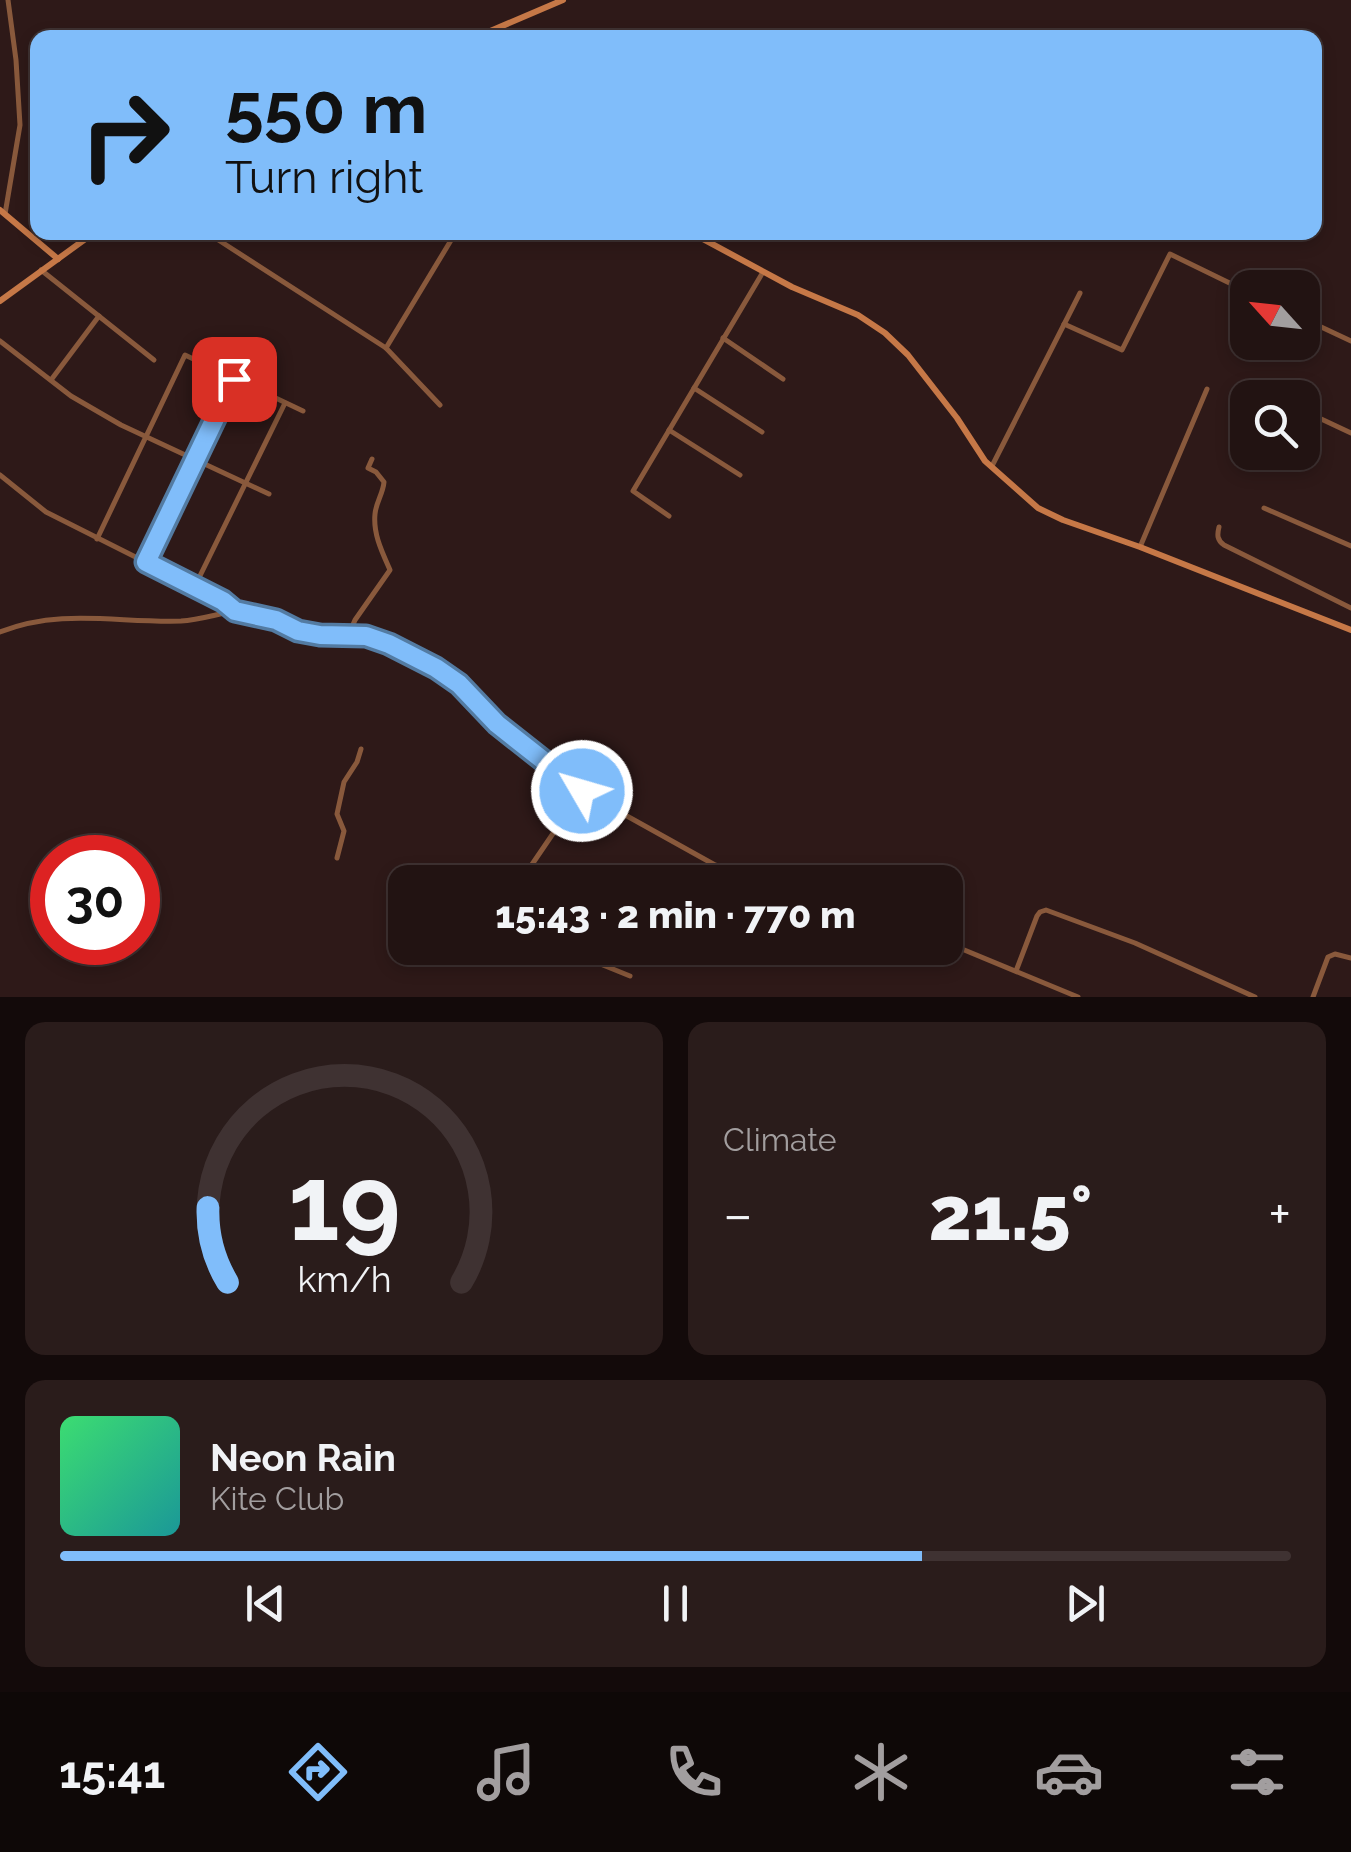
<!DOCTYPE html>
<meta charset="utf-8">
<style>
body{margin:0;font-family:Raleway,sans-serif;background:#2a1c1b;color:#f1f3f6;height:100vh;display:flex;flex-direction:column;font-size:38px;white-space:nowrap}
*{box-sizing:border-box;margin:0}
p{font-size:32px;color:#a29e9f}
.icon{flex:none;width:55px;height:55px;fill:none;stroke:currentColor;stroke-width:2;stroke-linecap:round;stroke-linejoin:round}
.map{position:relative;height:997px;overflow:hidden}
.sheet{display:flex;flex-direction:column;gap:25px;padding:25px;background:#130a0a;flex:1}
.sheet>*{flex:none}
.top-card{position:absolute;left:30px;top:30px;width:1292px;height:210px;border-radius:20px;box-shadow:0 5px 15px #0003,0 0 0 2px #3f3232;background:#80bdfa;color:#111;overflow:hidden}
.needle{width:65px;rotate:297deg}
.fabs{position:absolute;left:1230px;top:270px;display:grid;gap:20px}
.fabs a{display:grid;place-items:center;width:90px;height:90px;border-radius:20px;background:#221312;box-shadow:0 5px 15px #0003,0 0 0 2px #3f3232;font-size:50px}
.speed{position:absolute;left:30px;top:835px;display:flex;gap:20px;font-size:50px;font-weight:700;text-align:center}
.speed>*{display:grid;place-content:center;width:130px;height:130px;border-radius:50%;background:#221312;box-shadow:0 5px 15px #0003,0 0 0 2px #3f3232;line-height:1}
.speed .limit{border:15px solid #d22;background:#fff;color:#111}
.pin{position:absolute;display:grid;place-items:center;width:85px;height:85px;color:#fff;margin:-42px;border-radius:20px;box-shadow:0 5px 15px #0006}
.me{position:absolute;width:110px;margin:-55px;rotate:308deg;stroke-linejoin:round;filter:drop-shadow(0 0 8px #0008)}
.turn{display:flex;align-items:center;gap:35px;height:210px;padding:0 30px;font-size:45px}
.turn .icon{width:130px;height:130px;stroke-width:2.5}
.turn b{display:block;font-size:70px;line-height:85px}
.big{font-size:75px;font-weight:800;line-height:1.1}
.sheet .widget{flex:1;display:flex;flex-direction:column;justify-content:center;gap:15px;min-width:0;padding:0 35px;border-radius:20px;background:#2a1c1b}
.sheet .dial{align-items:center;gap:0}
.dial svg{height:260px;overflow:visible;fill:none;stroke:#3f3232;stroke-width:7;stroke-linecap:round;text-anchor:middle}
.dial text{fill:#f1f3f6;stroke:none}
.song{display:flex;align-items:center;gap:30px}
.cover{width:120px;height:120px;border-radius:15px;background:linear-gradient(135deg,hsl(140 70% 55%),hsl(180 70% 35%))}
.played{height:10px;border-radius:5px;background:linear-gradient(90deg,#80bdfa 70%,#3f3232 70%)}
.keys{display:flex;justify-content:space-around;direction:ltr}
.heat{display:flex;justify-content:space-between;align-items:center;font-size:55px;direction:ltr}
.sheet .tiles{flex:1;display:grid;gap:25px;grid-template-columns:1fr 1fr}
.widget:last-child{grid-column:span 2}
.trip{position:absolute;left:388px;top:865px;width:575px;height:100px;border-radius:20px;background:#221312;box-shadow:0 5px 15px #0003,0 0 0 2px #3f3232;font-weight:800;line-height:100px;text-align:center}
.dock{display:flex;height:160px;justify-content:space-around;align-items:center;background:#0e0807;color:#a29e9f}
.dock .icon{width:70px;height:70px}
.dock .on{color:#80bdfa}
.dock b{font-size:45px;color:#f1f3f6}
.map>svg:first-child{display:block}
</style>
<div class="map">
<svg width="1351" height="997" viewBox="0 0 1351 997">
<rect width="100%" height="100%" fill="#2e1918"/>
<g fill="none" stroke-linecap="round" stroke-linejoin="round">
<g stroke="#89593c" stroke-width="5">
<polyline points="5,214 20,125 16,60 8,0"/>
<polyline points="206,232 386,348 440,405"/>
<polyline points="41,270 154,360"/>
<polyline points="1302,318 1351,341"/>
<polyline points="1064,324 1122,350 1170,254 1248,292"/>
<polyline points="723,338 783,379"/>
<polyline points="0,341 71,396 121,425 269,494"/>
<polyline points="386,348 456,232"/>
<polyline points="51,380 99,316"/>
<polyline points="694,388 762,432"/>
<polyline points="1302,410 1351,433"/>
<polyline points="669,430 740,475"/>
<polyline points="992,466 1080,293"/>
<polyline points="0,475 46,512 223,601 235,611 276,620 298,631 320,635 366,635 389,644 436,668 459,684 497,724 582,791"/>
<polyline points="1264,508 1351,546"/>
<polyline points="669,516 633,491 763,272"/>
<path d="M1219 527C1217 535 1217 540 1224 545L1351 608"/>
<polyline points="97,539 185,355 303,411"/>
<polyline points="1140,547 1207,389"/>
<polyline points="146,563 233,380"/>
<polyline points="194,588 285,403"/>
<path d="M0 632C61 608 117 623 181 621 199 620 217 614 235 611"/>
<path d="M349 634 355 620 390 570C382 552 373 534 375 514 376 502 383 494 384 482L376 472 368 468 372 459"/>
<polyline points="337,858 344,831 337,814 344,782 357,762 361,749"/>
<polyline points="520,882 582,791 715,865 770,882"/>
<polyline points="945,942 1078,997"/>
<polyline points="561,948 630,976"/>
<polyline points="1016,971 1037,916 1040,912 1046,910 1135,943 1255,997"/>
<polyline points="1313,997 1328,957 1335,954 1351,958"/>
</g>
<g stroke="#c67847" stroke-width="6">
<polyline points="474,38 563,0"/>
<polyline points="0,210 58,259"/>
<polyline points="690,232 792,287 858,315 885,333 908,355 957,418 985,461 1038,508 1063,520 1140,547 1351,630"/>
<polyline points="0,301 95,232"/>
</g>
</g>
<g fill="none" stroke-linecap="round" stroke-linejoin="round">
<g stroke="#537ba2" stroke-width="25">
<polyline id="route" points="234,379 146,562 223,601 235,611 276,620 298,631 320,635 366,636 389,644 436,668 459,684 497,724 582,791"/>
</g>
<use href="#route" stroke="#80bdfa" stroke-width="18"/>
</g>
</svg>
<div class="fabs">
<a><svg class="needle" viewBox="-14 -14 28 28"><path d="M0-13l5 13h-10z" fill="#e53935"/><path d="M0 13l5-13h-10z" fill="#a29e9f"/></svg></a>
<a><svg class="icon" aria-label="search" viewBox="0 0 24 24"><circle cx="10" cy="10" r="6"/><path d="M15 15l6 6"/></svg></a>
</div>
<div class="speed"><div class="limit">30</div></div>
<div class="pin" style="left:234px;top:379px;background:#d93025"><svg class="icon" aria-label="arrive" viewBox="0 0 24 24"><path d="M6 21V4h12l-3 4 3 4H6"/></svg></div>
<svg class="me" style="left:582px;top:791px" viewBox="-20 -20 40 40"><circle r="17" fill="#80bdfa" stroke="#fff" stroke-width="3"/><path d="M0-11L8 9 0 5-8 9z" fill="#fff"/></svg>
<div class="trip">15:43 · 2 min · 770 m</div>
<div class="top-card">
<div class="turn"><svg class="icon" aria-label="right" viewBox="0 0 24 24"><path d="M7 20v-9h11M14 6l5 5-5 5"/></svg><div><b>550 m</b>Turn right</div></div>
</div>
</div>
<section class="sheet">
<div class="tiles">
<div class="widget dial"><svg viewBox="0 0 100 80">
<path d="M14 69A42 42 0 1 1 86 69"/>
<path d="M14 69A42 42 0 0 1 8 46" stroke="#80bdfa"/>
<text x="50" y="56" font-size="32" font-weight="700">19</text>
<text x="50" y="72" font-size="11">km/h</text>
</svg></div>
<div class="widget"><p>Climate</p>
<div class="heat"><a>−</a><b class="big">21.5°</b><a>+</a></div>
</div>
<div class="widget">
<div class="song"><i class="cover"></i><div><b>Neon Rain</b><p>Kite Club</p></div></div>
<div class="played"></div>
<div class="keys"><svg class="icon" aria-label="previous" viewBox="0 0 24 24"><path d="M18 5L8 12l10 7zM5 5v14"/></svg><svg class="icon" aria-label="pause" viewBox="0 0 24 24"><path d="M8 5v14M16 5v14"/></svg><svg class="icon" aria-label="next" viewBox="0 0 24 24"><path d="M6 5l10 7-10 7zM19 5v14"/></svg></div>
</div>
</div>
</section>
<nav class="dock">
<b>15:41</b>
<svg class="icon on" aria-label="directions" viewBox="0 0 24 24"><path d="M12 3l9 9-9 9-9-9zM9 14v-3h6M13 9l2 2-2 2"/></svg>
<svg class="icon" aria-label="music" viewBox="0 0 24 24"><path d="M9 18V5l10-2v13"/><circle cx="6" cy="18" r="3"/><circle cx="16" cy="16" r="3"/></svg>
<svg class="icon" aria-label="phone" viewBox="0 0 24 24"><path d="M5 4h4l2 5-3 2q2 4 5 5l2-3 5 2v4C11 20 4 13 5 4z"/></svg>
<svg class="icon" aria-label="climate" viewBox="0 0 24 24"><path d="M12 3v18M4 7l16 10M4 17L20 7"/></svg>
<svg class="icon" aria-label="car" viewBox="0 0 24 24"><path d="M5 17H2v-5l4-1 3-4h7l3 4 3 1v5h-3M9 17h6M6 11h13"/><circle cx="7" cy="17" r="2"/><circle cx="17" cy="17" r="2"/></svg>
<svg class="icon" aria-label="filters" viewBox="0 0 24 24"><path d="M4 7h16M4 17h16"/><circle cx="9" cy="7" r="2"/><circle cx="15" cy="17" r="2"/></svg>
</nav>
